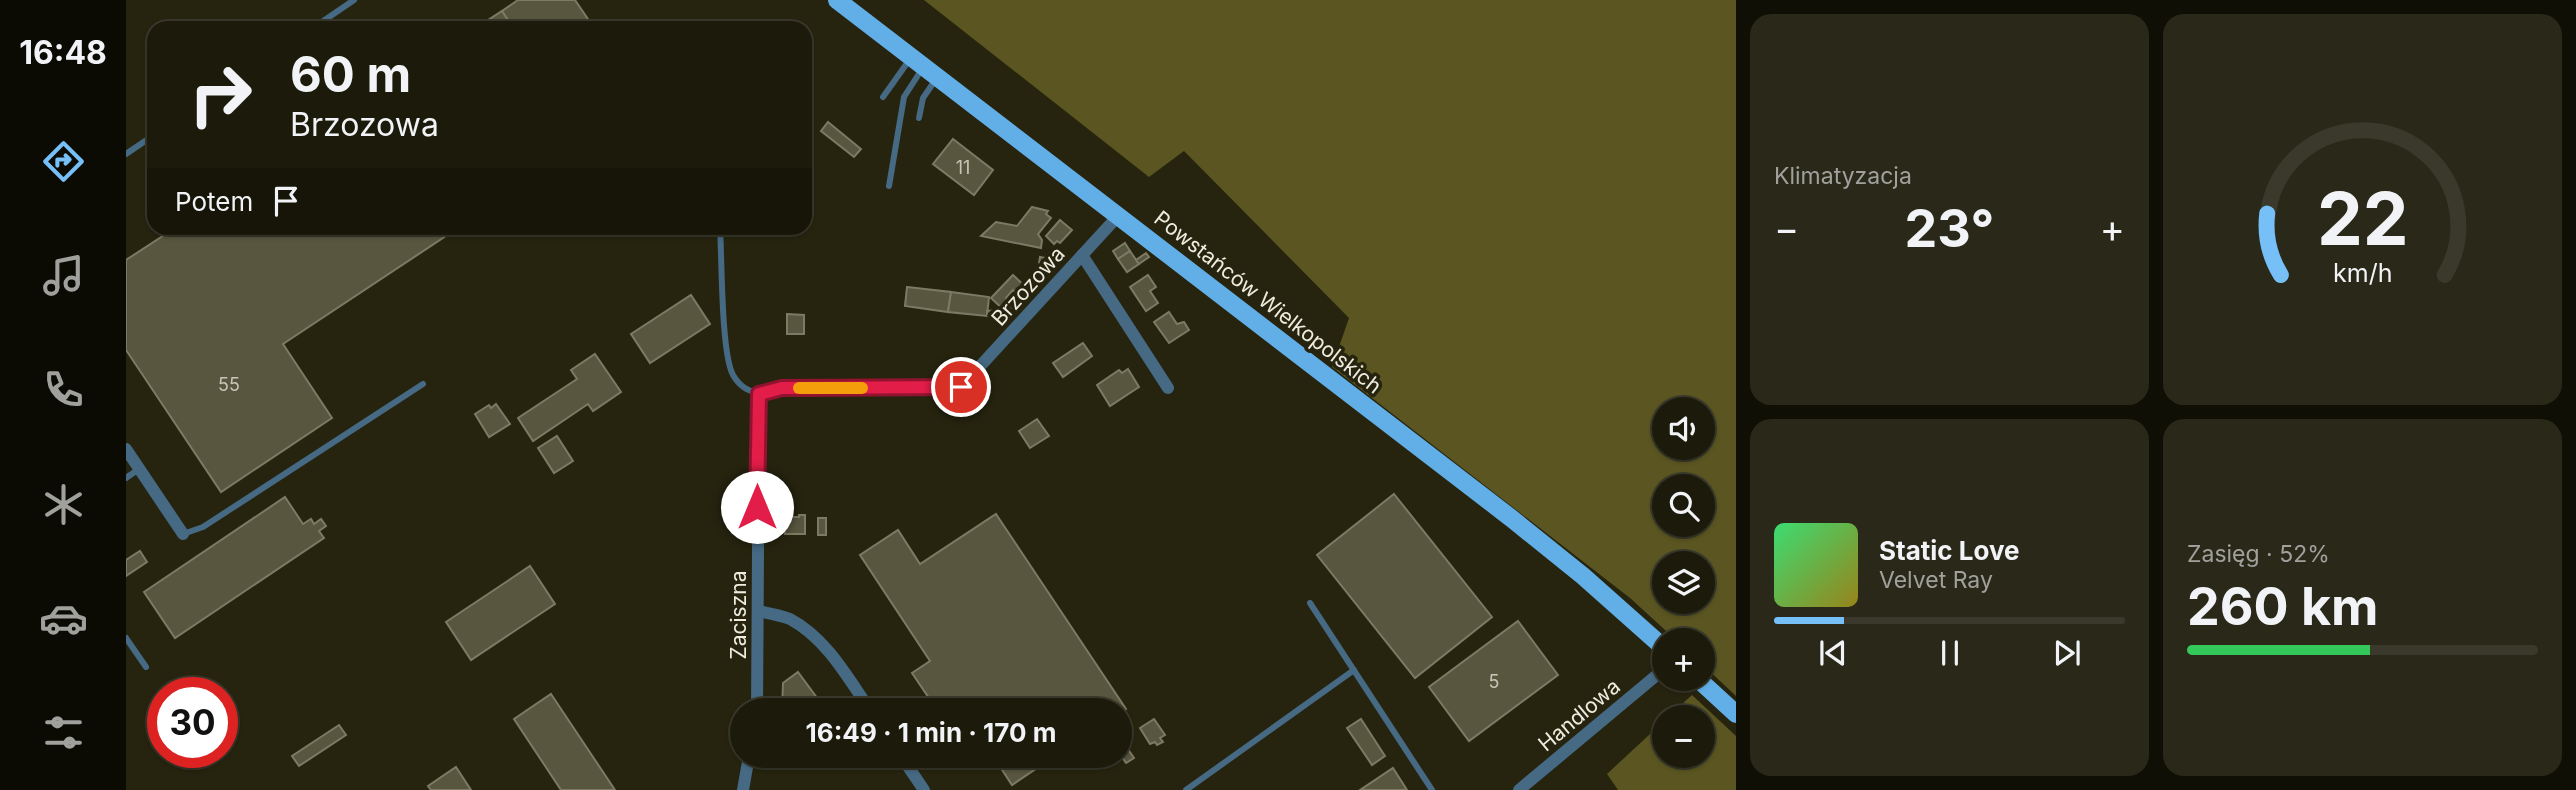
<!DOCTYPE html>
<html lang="pl">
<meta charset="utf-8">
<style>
body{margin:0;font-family:Inter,sans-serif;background:#292819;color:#f1f3f6;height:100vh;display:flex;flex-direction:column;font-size:26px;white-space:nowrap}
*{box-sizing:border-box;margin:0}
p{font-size:23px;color:#a0a19d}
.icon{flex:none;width:38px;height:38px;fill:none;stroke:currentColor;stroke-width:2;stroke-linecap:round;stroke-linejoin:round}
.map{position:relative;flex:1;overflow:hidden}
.side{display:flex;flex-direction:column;gap:14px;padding:14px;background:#0f0f06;width:840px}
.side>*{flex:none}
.guide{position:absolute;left:21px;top:21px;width:665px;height:214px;border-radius:21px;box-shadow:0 2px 5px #0004,0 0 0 2px #3a392c;background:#1c1b0b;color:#f1f3f6;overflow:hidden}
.fabs{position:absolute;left:1526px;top:397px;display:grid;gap:14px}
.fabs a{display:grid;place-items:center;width:63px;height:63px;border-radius:50%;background:#1c1b0b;box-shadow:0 2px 5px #0004,0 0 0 2px #3a392c;font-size:35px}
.speed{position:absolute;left:21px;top:677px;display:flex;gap:14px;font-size:35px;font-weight:700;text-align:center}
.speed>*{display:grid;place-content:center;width:91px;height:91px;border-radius:50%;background:#1c1b0b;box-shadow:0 2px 5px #0004,0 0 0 2px #3a392c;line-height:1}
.speed .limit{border:10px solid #d22;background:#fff;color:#111}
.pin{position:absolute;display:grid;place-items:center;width:60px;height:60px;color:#fff;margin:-30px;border:4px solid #fff;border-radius:50%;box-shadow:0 2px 7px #0007}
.me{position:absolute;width:77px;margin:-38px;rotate:0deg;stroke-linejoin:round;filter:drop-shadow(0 0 5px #0008)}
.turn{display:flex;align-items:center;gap:24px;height:147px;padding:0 28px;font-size:32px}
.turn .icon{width:91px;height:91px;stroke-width:2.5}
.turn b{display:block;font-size:49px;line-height:60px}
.then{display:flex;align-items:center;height:66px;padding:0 28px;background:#0003;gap:14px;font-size:26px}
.big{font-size:52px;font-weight:700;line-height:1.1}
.side .widget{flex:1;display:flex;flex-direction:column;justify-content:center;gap:10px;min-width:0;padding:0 24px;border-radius:21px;background:#292819}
.side .dial{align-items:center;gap:0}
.dial svg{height:182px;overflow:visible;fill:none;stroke:#3a392c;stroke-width:7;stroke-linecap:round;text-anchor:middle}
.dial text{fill:#f1f3f6;stroke:none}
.song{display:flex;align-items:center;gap:21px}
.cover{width:84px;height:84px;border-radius:10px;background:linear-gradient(135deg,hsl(140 70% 55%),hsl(50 70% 35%))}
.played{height:7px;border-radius:4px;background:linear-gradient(90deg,#76c0f7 20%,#3a392c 20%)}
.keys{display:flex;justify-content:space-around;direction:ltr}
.heat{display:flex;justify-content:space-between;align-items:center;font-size:38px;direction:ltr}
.charge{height:10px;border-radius:5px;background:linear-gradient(90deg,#34c759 52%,#3a392c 0)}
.side .tiles{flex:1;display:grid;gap:14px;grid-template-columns:repeat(2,1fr)}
.trip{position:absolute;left:604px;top:698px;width:402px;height:70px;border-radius:35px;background:#1c1b0b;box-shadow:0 2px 5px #0004,0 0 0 2px #3a392c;font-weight:700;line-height:70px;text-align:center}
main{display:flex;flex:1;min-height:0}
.tabs{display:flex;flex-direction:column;width:126px;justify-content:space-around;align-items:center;background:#0b0b04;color:#a0a19d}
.tabs .icon{width:49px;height:49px}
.tabs .current{color:#76c0f7}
.tabs b{font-size:32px;color:#f1f3f6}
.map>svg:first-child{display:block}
</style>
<main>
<nav class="tabs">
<b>16:48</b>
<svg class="icon current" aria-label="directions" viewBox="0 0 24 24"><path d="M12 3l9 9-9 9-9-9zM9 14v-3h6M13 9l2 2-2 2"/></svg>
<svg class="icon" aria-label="music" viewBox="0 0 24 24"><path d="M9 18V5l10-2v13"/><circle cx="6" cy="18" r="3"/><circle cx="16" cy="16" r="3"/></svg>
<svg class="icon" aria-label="phone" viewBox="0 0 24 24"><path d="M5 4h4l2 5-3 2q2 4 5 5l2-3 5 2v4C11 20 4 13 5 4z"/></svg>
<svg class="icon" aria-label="climate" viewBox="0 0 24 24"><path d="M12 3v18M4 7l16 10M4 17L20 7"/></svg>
<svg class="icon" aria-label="car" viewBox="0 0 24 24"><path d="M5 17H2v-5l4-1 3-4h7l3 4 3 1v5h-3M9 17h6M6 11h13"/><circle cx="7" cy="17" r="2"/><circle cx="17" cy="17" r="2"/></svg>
<svg class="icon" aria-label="filters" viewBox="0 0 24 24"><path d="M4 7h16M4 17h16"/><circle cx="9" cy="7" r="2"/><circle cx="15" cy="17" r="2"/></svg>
</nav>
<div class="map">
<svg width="1610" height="790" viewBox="0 0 1610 790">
<rect width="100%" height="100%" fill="#26240f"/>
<g fill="#5a5521" fill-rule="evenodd">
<path d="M798 0H1610V696L1577 665V640H1550L1504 598 1206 367 1223 318 1058 151 1023 177ZM1538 410H1577V448H1538ZM1538 486H1577V525H1538ZM1538 564H1577V602H1538Z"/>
<polygon points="1566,695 1610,736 1610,790 1492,790 1481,774 1538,721 1538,756 1577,756 1577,718 1542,717"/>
</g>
<g fill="#58563f" stroke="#7c7a62" stroke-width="2">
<polygon points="392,0 449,0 468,28 387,28 376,11"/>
<polygon points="376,11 387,28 350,28"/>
<polygon points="702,122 735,149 728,157 695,131"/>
<polygon points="827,139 867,170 848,195 807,164"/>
<polygon points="906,207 922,211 920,214 925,218 912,234 916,240 915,248 855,236 870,222 891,226"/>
<polygon points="934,220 946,230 934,243 931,241 928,244 920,236"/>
<polygon points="49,228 332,228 157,344 206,418 95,492 0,350 0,260"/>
<polygon points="999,243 1004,251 992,259 987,251"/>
<polygon points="1004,251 1013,264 1001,272 992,259"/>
<polygon points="1020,253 1023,257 1013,264 1010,260"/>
<polygon points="923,254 928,259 922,266 913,264 914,257 919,258"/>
<polygon points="887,275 903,290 896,298 887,290 880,298 889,306 881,313 865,298"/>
<polygon points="1022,275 1030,287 1024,291 1032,303 1020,311 1004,287"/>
<polygon points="781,287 825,292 822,312 779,306"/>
<polygon points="825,292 863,297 861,316 822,312"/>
<polygon points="565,295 584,324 524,363 505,334"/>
<polygon points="871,310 870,318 861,316 861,311"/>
<polygon points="1043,312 1051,324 1058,322 1063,330 1043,343 1028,322"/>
<polygon points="661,314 678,315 678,334 661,334"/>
<polygon points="957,343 966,356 937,377 927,363"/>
<polygon points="469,354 495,392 467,411 462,404 407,441 392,418 451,379 445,370"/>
<polygon points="1002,369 1013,387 984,406 971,385 993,370 996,373"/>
<polygon points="370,404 384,424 363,437 349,414 363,405 365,408"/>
<polygon points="911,419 923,436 904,448 893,431"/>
<polygon points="431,436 447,461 428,473 412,448"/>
<polygon points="1268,494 1366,617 1289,678 1191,555"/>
<polygon points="159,497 177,524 185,519 188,524 195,519 200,526 193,531 198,538 49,638 18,592"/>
<polygon points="870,514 1000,709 994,713 994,710 811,710 786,673 804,661 734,555 772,530 794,564"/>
<polygon points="673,515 679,515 679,534 659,534 659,517 673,517"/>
<rect x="692" y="518" width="8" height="17"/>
<polygon points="14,551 21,562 0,576 0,560"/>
<polygon points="404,566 429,604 345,660 320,622"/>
<polygon points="1392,621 1432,675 1343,741 1303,687"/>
<polygon points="672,672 700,710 656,710 657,683"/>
<polygon points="425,694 489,790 435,790 388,719"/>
<polygon points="1028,719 1039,735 1034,738 1037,742 1031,745 1029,742 1024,744 1014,728"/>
<polygon points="1235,719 1259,756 1246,765 1221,728"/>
<polygon points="213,725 220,735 173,766 166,756"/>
<polygon points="997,742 1008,758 1000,763 994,754 994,744"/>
<polygon points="867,756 929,756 886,785"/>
<polygon points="330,767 345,790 305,790 302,786"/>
<polygon points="1267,768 1281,790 1234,790"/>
</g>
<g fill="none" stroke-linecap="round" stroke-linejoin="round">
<g stroke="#466984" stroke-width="6">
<polyline points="187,28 228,0"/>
<polyline points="757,97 784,59"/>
<polyline points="793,118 797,98 810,79"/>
<polyline points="0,154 28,135"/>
<polyline points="763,186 778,97 796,69"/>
<path d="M594 228C596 258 595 353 607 375 614 387 621 390 633 394"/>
<polyline points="0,478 13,469"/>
<polyline points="57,534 77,527 297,384"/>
<polyline points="1184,603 1306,790"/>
<polyline points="0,638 20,667"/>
<polyline points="1060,790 1228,670"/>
</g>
<g stroke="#466984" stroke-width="12">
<polyline points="956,255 1042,388"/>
<polyline points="0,449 57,534"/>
<path d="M632 611C642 613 654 615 664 619 700 638 722 678 744 710"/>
<polyline points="631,710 633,394 656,388 835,387 992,216"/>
<polyline points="775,756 798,790"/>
<polyline points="617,790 623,756"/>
<polyline points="1393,790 1538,669"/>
</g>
<g stroke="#62afe8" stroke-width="18">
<polyline points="711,0 1385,518 1457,576 1538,648"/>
<polyline points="1572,679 1610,714"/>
</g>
</g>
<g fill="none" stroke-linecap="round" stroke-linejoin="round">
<g stroke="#92132f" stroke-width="18">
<polyline id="route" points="631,507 633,394 656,388 835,387"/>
</g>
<use href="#route" stroke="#e11d48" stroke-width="12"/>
<polyline stroke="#f59e0b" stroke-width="12" points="673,388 736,388"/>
</g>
<g text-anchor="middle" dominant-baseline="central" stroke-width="7" stroke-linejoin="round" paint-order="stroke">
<g font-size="18" fill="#c8c6b7">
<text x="837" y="167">11</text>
<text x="103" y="384">55</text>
<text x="1368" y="681">5</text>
</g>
<g font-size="21" fill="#edecdf" stroke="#26240f">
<text transform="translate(902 286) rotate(-48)">Brzozowa</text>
<text transform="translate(1142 302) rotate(38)">Powstańców Wielkopolskich</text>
<text transform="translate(612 615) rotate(-90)">Zaciszna</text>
<text transform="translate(1453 715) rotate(-40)">Handlowa</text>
</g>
</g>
</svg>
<div class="fabs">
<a><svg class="icon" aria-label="sound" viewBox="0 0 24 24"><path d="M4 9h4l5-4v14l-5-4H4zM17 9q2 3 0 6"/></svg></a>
<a><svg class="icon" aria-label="search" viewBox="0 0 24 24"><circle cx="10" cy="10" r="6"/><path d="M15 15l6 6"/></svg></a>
<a><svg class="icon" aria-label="layers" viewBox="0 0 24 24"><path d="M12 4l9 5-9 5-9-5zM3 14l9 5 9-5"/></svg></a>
<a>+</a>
<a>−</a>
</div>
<div class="speed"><div class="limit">30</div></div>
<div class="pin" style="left:835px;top:387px;background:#d93025"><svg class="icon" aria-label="arrive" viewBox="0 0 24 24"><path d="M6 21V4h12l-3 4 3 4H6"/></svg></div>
<svg class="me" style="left:631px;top:507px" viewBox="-20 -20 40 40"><circle r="19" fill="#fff"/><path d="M0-13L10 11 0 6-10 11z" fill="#e11d48"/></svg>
<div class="trip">16:49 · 1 min · 170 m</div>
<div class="guide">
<div class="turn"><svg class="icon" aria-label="right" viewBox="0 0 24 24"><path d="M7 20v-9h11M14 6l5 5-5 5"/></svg><div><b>60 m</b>Brzozowa</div></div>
<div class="then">Potem<svg class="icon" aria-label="arrive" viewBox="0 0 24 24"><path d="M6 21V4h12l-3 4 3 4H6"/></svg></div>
</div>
</div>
<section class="side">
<div class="tiles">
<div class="widget"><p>Klimatyzacja</p>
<div class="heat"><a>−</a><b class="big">23°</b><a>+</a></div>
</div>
<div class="widget dial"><svg viewBox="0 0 100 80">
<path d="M14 69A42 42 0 1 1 86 69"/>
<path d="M14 69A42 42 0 0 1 8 42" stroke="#76c0f7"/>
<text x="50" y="56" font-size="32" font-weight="700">22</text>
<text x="50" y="72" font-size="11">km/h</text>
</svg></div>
<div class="widget">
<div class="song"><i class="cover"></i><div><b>Static Love</b><p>Velvet Ray</p></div></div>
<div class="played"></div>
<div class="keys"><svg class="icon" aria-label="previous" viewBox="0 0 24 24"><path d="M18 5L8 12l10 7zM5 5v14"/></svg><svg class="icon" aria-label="pause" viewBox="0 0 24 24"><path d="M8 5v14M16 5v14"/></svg><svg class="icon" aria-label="next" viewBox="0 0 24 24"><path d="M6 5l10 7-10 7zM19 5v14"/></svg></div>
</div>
<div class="widget"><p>Zasięg · 52%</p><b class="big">260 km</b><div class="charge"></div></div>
</div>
</section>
</main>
